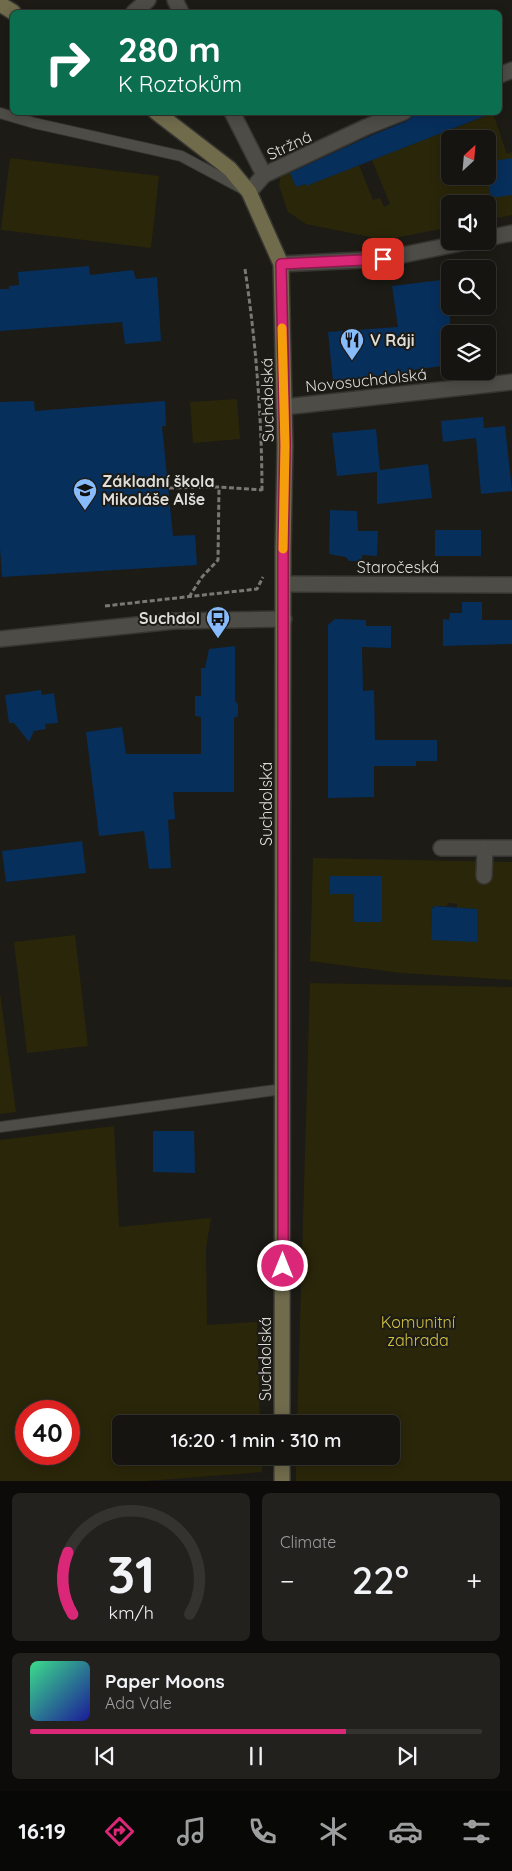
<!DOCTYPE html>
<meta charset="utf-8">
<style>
body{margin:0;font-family:Quicksand,sans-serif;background:#22211e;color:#f1f3f6;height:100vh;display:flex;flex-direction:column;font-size:19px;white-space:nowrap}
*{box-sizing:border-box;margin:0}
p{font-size:16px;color:#9d9e9f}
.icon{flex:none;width:28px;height:28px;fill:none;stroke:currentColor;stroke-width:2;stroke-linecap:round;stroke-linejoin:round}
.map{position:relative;height:1481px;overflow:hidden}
.details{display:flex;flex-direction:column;gap:12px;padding:12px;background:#0c0b09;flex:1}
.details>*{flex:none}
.top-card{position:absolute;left:10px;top:10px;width:492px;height:105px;border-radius:8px;box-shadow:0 2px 12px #0003,0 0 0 1px #343330;background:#0b6e4f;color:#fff;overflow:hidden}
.needle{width:32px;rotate:26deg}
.fabs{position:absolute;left:441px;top:130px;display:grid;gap:10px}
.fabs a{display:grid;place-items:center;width:55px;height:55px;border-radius:8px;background:#151410;box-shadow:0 2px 12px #0003,0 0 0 1px #343330;font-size:25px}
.speed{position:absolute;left:15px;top:1400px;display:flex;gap:10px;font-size:25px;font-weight:700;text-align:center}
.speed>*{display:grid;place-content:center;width:65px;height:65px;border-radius:50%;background:#151410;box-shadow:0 2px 12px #0003,0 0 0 1px #343330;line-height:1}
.speed .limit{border:8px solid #d22;background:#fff;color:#111}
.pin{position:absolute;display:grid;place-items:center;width:42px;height:42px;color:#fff;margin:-21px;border-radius:10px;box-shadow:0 2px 8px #0006}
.me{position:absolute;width:55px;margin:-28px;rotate:0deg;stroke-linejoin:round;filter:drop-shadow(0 0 4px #0008)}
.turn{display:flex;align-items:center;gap:18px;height:105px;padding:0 25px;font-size:22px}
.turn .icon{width:65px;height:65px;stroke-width:2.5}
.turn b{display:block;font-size:35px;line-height:42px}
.big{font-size:38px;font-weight:600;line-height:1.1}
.details .widget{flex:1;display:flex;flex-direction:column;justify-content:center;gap:8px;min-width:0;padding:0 18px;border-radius:8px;background:#22211e}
.details .dial{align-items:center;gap:0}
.dial svg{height:130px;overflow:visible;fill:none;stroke:#343330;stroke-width:7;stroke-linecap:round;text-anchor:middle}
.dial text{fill:#f1f3f6;stroke:none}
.song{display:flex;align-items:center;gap:15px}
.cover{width:60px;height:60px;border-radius:8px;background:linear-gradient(135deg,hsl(150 70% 55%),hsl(240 70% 35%))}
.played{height:5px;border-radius:2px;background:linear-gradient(90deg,#db2777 70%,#343330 70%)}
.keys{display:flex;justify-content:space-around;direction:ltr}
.heat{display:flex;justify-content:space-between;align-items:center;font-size:28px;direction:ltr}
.details .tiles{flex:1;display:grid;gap:12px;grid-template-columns:1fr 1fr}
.widget:last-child{grid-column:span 2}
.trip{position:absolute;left:112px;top:1415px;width:288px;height:50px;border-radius:8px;background:#151410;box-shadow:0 2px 12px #0003,0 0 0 1px #343330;font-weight:600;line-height:50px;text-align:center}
.tabs{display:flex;height:80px;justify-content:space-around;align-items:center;background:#080806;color:#9d9e9f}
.tabs .icon{width:35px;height:35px}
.tabs .active{color:#db2777}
.tabs b{font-size:22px;color:#f1f3f6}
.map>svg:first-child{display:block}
</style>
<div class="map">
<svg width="512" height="1481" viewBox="0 0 512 1481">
<rect width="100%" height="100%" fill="#1c1b15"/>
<g fill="#2a260a" fill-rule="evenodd">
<path d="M493 113 507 154 512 152V215L488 220V204H450V227L385 240 306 224 288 212 279 185 281 174 289 170 296 187 359 165 373 200 380 198 384 207 390 204 372 160ZM450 139H488V176H450Z"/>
<polygon points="10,158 159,176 151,248 1,230"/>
<polygon points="237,399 240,439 193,443 190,402"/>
<path d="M313 858 512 862V980L401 973 310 961ZM330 876H382V922H354V894H330ZM448 903 457 904V908L477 909V941L431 940 432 908 434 906H447Z"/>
<polygon points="75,935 88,1046 27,1053 14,942"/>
<polygon points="310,983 512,987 512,1481 296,1481 296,1456 391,1456 391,1424 297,1424"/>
<polygon points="0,992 16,1112 0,1114"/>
<path d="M114 1126 119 1227 211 1218 206 1248 207 1325 257 1322 260 1424H121V1456H262V1472L146 1481H0V1140ZM69 1411V1454H26V1411Z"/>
</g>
<g fill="#072f5c">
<polygon points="420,112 490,112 490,114 306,186 305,184 296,187 290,173 370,136 407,121 412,116"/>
<polygon points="512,158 512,195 491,198 488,182 488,162"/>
<polygon points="89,266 90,275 133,270 136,279 157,277 161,341 125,344 122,322 0,331 0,289 9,289 9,286 19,285 18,272"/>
<polygon points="450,279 450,365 411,370 412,373 333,381 328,332 398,327 392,286"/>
<polygon points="34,401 35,411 165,401 166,426 162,426 173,536 195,535 197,565 2,577 0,548 0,402"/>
<polygon points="483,417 484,428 505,426 512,491 481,494 476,438 443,442 441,421"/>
<polygon points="376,429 380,470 428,464 432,498 377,504 377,472 337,476 332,433"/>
<polygon points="330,510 357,511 358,531 378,531 377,556 362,555 362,561 349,561 346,557 329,554"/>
<rect x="435" y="530" width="46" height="26"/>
<polygon points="462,602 482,602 482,620 512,620 512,644 443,646 443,619 449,620 450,613 462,613"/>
<polygon points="335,619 366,620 366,626 391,626 391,648 362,647 363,691 374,690 375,740 437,740 437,761 416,761 416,766 374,766 374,797 328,798 328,625"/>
<polygon points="235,646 235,701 238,704 238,716 234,718 234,792 173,792 175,819 168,820 171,868 149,869 144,831 99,836 86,732 122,727 126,754 201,754 201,717 195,716 195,696 201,696 201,668 205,668 209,649"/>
<polygon points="41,690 42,695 54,693 58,723 45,724 46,729 34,731 29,742 14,723 9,723 5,695"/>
<polygon points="82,841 86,873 6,882 2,851"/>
<polygon points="330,876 382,876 382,922 354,922 354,894 330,894"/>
<polygon points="434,906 477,909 477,942 431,940 432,908 434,908"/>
<polygon points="153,1131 194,1131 195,1173 153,1172"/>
</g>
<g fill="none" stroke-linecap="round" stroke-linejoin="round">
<g stroke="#363532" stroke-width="12">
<g id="lane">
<polyline points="0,113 34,123 181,156 243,189"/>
<polyline points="0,1127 283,1089"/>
</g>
</g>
<g stroke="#363532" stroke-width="18">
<g id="street">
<polyline points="175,0 181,12"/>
<polyline points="134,12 148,0"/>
<polyline points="500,75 512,70"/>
<polyline points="232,112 264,175"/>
<polyline points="249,192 264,175 366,127 404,112"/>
<polyline points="488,238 512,233"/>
<polyline points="281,264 383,259 471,241"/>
<polyline points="284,407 512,382"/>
<polyline points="283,584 512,585"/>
<polyline points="0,639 175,621 284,619"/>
<polyline points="441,848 512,848"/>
<polyline points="484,876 485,848"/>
</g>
</g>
<g stroke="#363532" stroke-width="18">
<g id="secondary">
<polyline points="0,4 13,12"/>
<polyline points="156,112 230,169 249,192 281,264 285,446 283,550 282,1424"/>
<polyline points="282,1481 282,1456"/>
</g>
</g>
<g stroke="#797873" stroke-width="3" stroke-dasharray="5 2.5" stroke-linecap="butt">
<path d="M245 269C256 343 262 419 262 493"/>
<polyline points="169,488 219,487 262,490"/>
<polyline points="189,597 202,577 218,560 219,487"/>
<polyline points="105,606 257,589 263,577"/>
</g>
<use href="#lane" stroke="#4d4c46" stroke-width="10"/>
<use href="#street" stroke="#4d4c46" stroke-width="15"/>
<use href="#secondary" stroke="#706b4b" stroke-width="15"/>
</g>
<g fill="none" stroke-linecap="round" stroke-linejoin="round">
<g stroke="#8e194d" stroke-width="12">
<polyline id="route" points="283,1266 283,550 285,446 281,264 383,259"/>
</g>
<use href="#route" stroke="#db2777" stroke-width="9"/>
<polyline stroke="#f59e0b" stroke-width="9" points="282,328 285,446 283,549"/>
</g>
<defs>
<g id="restaurant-pin" transform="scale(1.25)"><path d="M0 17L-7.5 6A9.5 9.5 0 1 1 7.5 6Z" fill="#88bbfc" stroke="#1c1b15"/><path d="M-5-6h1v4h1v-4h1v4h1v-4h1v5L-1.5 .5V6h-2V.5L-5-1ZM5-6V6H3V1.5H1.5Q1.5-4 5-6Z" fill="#111"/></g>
<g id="school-pin" transform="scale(1.25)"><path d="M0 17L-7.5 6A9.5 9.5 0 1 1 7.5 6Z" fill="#88bbfc" stroke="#1c1b15"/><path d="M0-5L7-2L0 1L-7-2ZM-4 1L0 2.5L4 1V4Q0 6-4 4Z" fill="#111"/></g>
<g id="bus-pin" transform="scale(1.25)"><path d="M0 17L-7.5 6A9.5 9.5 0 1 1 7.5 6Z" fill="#88bbfc" stroke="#1c1b15"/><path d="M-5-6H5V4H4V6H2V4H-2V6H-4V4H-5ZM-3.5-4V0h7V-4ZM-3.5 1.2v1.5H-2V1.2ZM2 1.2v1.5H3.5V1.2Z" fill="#111"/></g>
</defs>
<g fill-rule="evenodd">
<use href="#restaurant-pin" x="352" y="340"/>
<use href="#school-pin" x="85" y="490"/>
<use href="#bus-pin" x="218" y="618"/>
</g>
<g text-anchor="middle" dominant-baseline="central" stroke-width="4" stroke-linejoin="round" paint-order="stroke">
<g font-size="16" fill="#deddda" stroke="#1c1b15">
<text transform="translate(289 145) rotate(-25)">Stržná</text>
<text transform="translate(366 380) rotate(-6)">Novosuchdolská</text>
<text transform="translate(267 400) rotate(-91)">Suchdolská</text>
<text x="398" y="567">Staročeská</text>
<text transform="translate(266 804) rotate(-90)">Suchdolská</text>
<text transform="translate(265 1359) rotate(-90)">Suchdolská</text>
</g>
<g font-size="16" font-weight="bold" fill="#deddda" stroke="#1c1b15" text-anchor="start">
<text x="370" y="340">V Ráji</text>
<text x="102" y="481">Základní škola<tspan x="102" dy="18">Mikoláše Alše</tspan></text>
<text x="200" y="618" text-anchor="end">Suchdol</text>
</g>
<g font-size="16" fill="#d2c142" stroke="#1c1b15">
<text x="418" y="1322">Komunitní<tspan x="418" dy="18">zahrada</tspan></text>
</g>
</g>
</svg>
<div class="fabs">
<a><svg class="needle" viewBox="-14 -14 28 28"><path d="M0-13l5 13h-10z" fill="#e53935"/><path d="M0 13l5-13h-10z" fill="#9d9e9f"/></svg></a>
<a><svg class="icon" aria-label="sound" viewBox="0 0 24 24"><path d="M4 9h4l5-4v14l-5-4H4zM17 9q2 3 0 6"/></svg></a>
<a><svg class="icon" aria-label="search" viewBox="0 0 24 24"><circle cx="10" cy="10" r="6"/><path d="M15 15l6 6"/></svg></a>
<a><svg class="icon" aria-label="layers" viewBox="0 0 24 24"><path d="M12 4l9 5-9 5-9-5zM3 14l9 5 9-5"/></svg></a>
</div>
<div class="speed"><div class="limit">40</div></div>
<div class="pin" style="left:383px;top:259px;background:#d93025"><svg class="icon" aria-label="arrive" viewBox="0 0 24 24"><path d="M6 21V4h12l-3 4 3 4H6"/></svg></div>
<svg class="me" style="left:283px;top:1266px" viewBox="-20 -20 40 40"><circle r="17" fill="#db2777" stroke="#fff" stroke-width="3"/><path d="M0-11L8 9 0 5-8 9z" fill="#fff"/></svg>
<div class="trip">16:20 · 1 min · 310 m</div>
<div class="top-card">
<div class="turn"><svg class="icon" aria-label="right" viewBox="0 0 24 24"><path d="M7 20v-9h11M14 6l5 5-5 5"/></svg><div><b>280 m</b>K Roztokům</div></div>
</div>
</div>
<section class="details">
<div class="tiles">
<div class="widget dial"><svg viewBox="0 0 100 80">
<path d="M14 69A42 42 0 1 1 86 69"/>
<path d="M14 69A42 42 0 0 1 11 31" stroke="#db2777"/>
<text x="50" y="56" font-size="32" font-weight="700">31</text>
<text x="50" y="72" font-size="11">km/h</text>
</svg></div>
<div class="widget"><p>Climate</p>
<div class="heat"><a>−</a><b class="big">22°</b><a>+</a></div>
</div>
<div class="widget">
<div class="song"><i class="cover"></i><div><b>Paper Moons</b><p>Ada Vale</p></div></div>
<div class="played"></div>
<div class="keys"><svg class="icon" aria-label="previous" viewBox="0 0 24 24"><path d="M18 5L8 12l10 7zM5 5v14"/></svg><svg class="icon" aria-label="pause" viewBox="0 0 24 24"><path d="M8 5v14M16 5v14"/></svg><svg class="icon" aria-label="next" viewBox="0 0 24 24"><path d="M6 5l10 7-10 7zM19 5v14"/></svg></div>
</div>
</div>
</section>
<nav class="tabs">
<b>16:19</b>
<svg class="icon active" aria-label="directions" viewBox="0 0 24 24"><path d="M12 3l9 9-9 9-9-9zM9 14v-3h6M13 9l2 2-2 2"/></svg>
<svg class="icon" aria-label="music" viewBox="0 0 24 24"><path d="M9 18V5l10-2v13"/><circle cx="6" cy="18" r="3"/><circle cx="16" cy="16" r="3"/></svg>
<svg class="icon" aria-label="phone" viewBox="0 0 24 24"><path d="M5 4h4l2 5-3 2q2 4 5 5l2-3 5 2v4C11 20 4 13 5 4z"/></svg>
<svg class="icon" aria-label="climate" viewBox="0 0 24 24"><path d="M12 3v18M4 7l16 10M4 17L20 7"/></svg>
<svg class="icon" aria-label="car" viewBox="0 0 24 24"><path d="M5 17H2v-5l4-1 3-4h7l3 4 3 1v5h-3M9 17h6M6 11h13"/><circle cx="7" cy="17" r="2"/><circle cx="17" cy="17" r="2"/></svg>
<svg class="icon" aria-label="filters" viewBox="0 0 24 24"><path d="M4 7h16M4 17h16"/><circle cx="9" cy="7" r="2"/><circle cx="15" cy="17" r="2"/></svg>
</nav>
